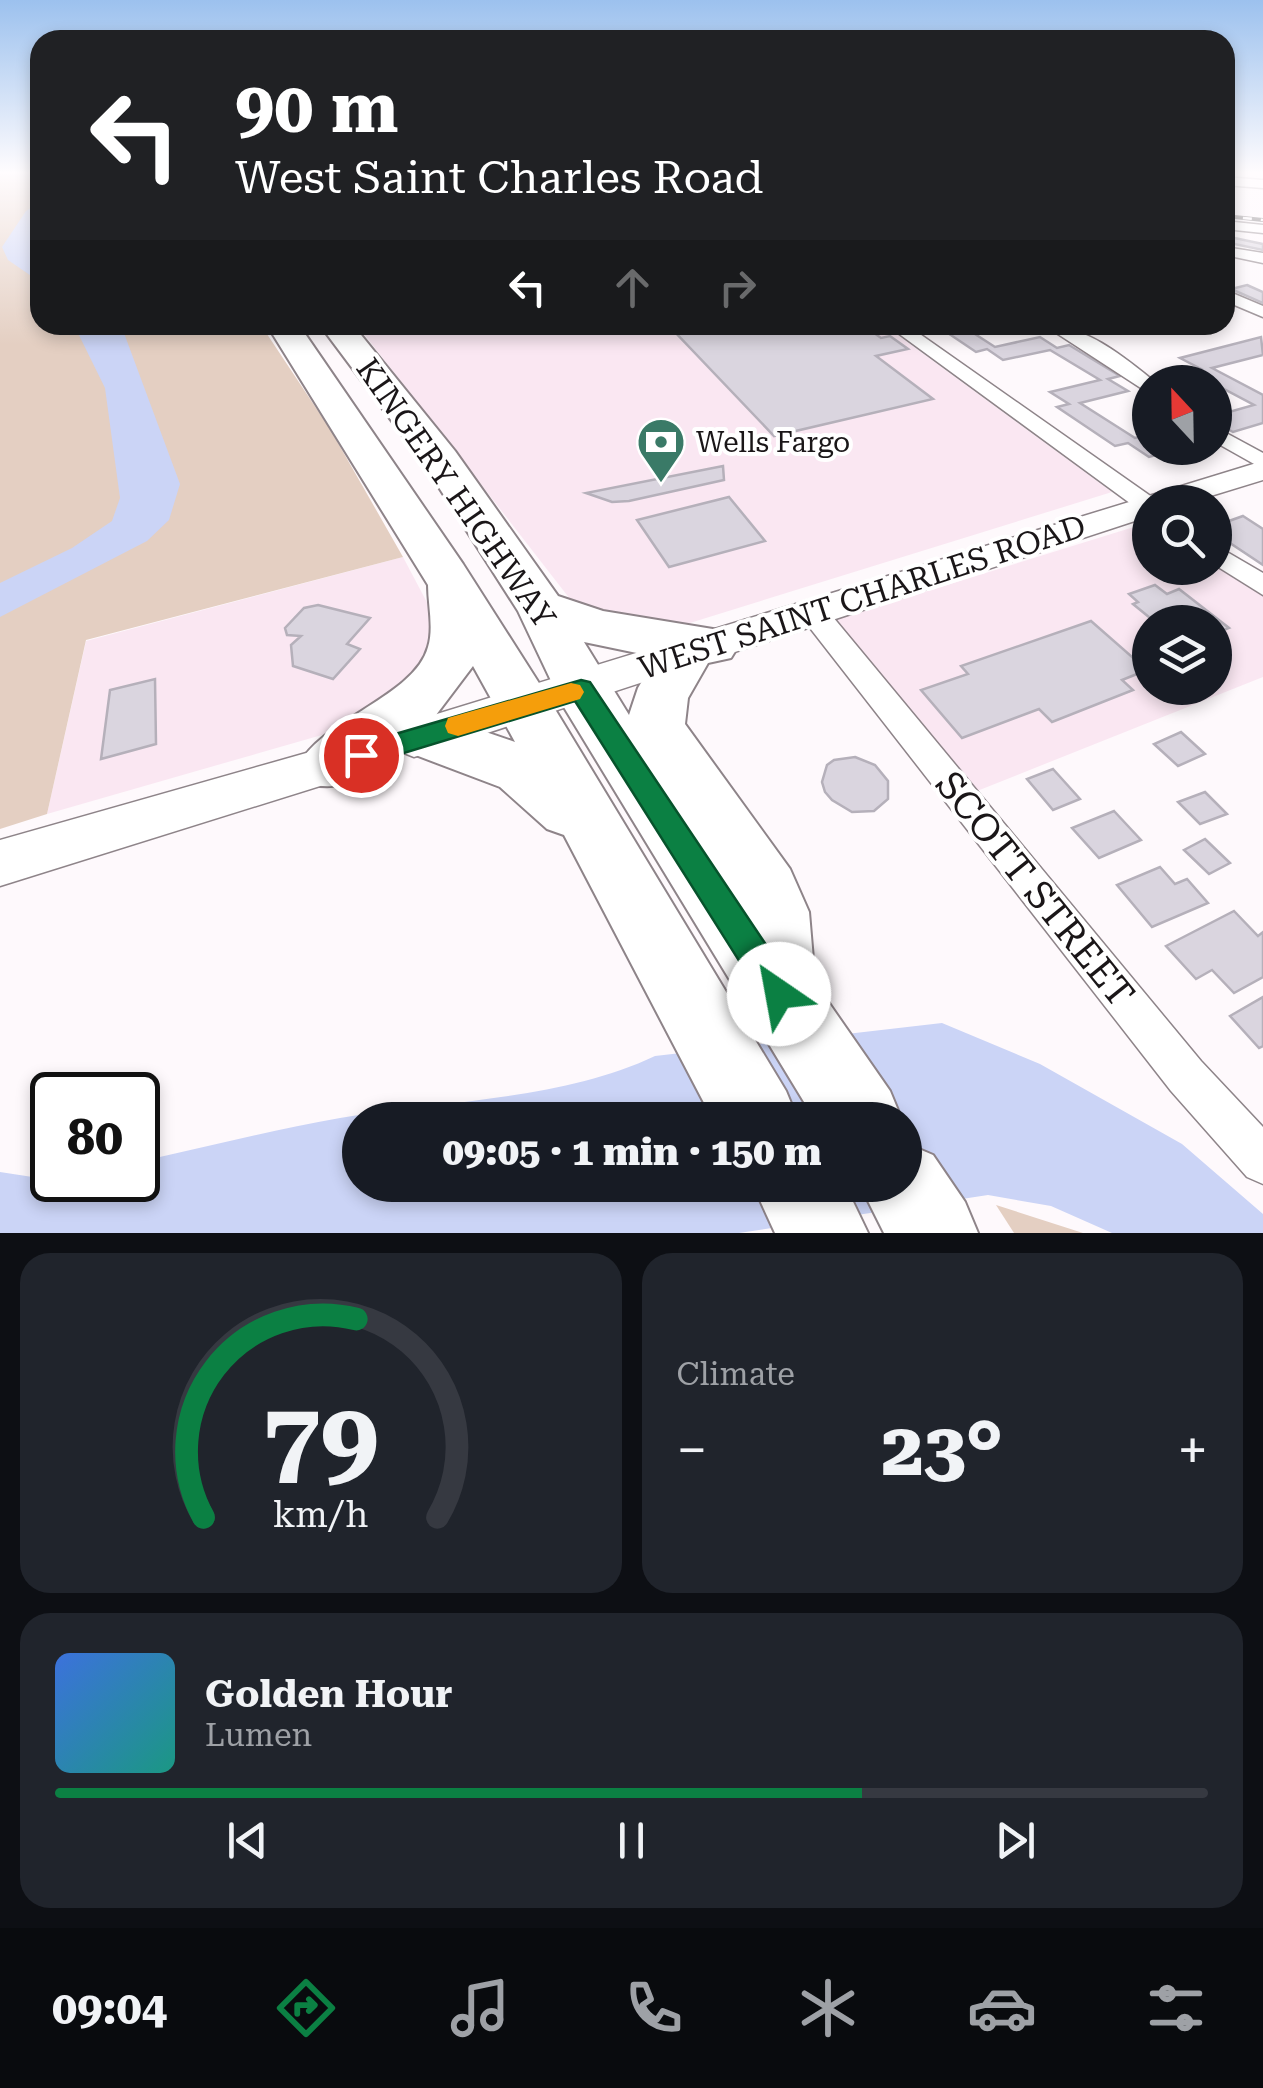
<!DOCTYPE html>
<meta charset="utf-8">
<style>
body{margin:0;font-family:"Roboto Serif",serif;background:#20242c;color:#f1f3f6;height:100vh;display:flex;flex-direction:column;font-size:38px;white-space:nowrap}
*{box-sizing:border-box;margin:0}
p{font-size:32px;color:#9ea1a6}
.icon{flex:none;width:55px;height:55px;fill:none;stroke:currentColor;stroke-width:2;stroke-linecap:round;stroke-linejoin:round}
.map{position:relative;height:1233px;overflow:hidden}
.sheet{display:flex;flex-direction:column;gap:20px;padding:20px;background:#0d0f14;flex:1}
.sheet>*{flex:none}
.banner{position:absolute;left:30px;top:30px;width:1205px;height:305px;border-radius:30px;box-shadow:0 5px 15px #0003;background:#202124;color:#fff;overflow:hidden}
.needle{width:65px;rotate:338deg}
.fabs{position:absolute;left:1132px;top:365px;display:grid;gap:20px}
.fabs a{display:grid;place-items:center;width:100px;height:100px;border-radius:50%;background:#171b24;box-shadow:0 5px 15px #0003;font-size:50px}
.speed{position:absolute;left:30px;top:1072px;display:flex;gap:20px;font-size:50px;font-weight:700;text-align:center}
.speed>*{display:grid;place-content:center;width:130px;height:130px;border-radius:50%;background:#171b24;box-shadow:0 5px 15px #0003;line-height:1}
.speed .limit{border:5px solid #111;border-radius:15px;background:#fff;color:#111}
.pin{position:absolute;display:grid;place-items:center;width:85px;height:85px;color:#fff;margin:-42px;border:5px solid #fff;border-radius:50%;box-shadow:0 2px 10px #0007}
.me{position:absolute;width:110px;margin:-55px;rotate:327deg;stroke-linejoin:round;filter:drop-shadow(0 0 8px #0008)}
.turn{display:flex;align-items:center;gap:35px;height:210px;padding:0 40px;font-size:45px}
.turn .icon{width:130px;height:130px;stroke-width:2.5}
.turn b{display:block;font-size:70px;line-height:85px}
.lanes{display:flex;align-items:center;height:95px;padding:0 40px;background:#0003;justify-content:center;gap:50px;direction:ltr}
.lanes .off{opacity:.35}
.big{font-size:75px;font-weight:800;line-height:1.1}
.sheet .widget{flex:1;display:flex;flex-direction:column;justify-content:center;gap:15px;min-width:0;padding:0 35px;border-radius:30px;background:#20242c}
.sheet .dial{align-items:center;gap:0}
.dial svg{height:260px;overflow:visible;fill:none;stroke:#363941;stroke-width:7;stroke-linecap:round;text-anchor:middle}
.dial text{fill:#f1f3f6;stroke:none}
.song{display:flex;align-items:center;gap:30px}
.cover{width:120px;height:120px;border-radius:15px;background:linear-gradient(135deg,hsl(220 70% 55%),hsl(170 70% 35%))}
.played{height:10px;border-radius:5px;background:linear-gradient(90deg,#0b8043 70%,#363941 70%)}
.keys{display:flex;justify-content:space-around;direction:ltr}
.heat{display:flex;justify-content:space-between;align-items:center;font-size:55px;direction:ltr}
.sheet .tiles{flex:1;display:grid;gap:20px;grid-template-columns:1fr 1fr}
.widget:last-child{grid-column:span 2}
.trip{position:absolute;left:342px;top:1102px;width:580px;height:100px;border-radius:50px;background:#171b24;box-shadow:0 5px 15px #0003;font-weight:800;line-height:100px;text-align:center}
.dock{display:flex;height:160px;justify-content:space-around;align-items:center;background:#090b0e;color:#9ea1a6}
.dock .icon{width:70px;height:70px}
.dock .selected{color:#0b8043}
.dock b{font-size:45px;color:#f1f3f6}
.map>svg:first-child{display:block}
</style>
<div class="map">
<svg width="1263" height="1233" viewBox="0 0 1263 1233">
<rect width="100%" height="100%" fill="#fef9fc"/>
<g fill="#fae7f2" fill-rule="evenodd">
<polygon points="357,325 884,325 1112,492 677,627 577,608"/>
<path d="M1150 522V568H1215V560L1263 594V677L972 793 831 621ZM1150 622H1215V688H1150Z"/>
<polygon points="403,557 440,627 444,651 367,722 47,814 86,641"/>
</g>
<g fill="#e4cfc2">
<polygon points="0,173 40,173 40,325 261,325 330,429 403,557 86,640 47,814 0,829"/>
<polygon points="996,1205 1083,1233 1014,1233"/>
</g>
<g fill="#cbd4f6" fill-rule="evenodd">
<polygon points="40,202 40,282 8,260 2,247 26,211"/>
<polygon points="74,325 121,325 180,484 169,520 147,541 0,617 0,583 72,548 112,521 120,498 105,388"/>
<path d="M942 1023 1040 1064 1182 1144 1263 1214V1233H1112L1051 1206 988 1195 739 1233H0V1172L52 1180H138V1162C205 1147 272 1130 340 1118 441 1101 563 1100 655 1056ZM360 1120H905V1185H360Z"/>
</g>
<g fill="#dad5df" stroke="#b5b0ba" stroke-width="2.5">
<polygon points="1225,236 1263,244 1263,250 1225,242"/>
<polygon points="1247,285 1263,292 1263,303 1231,289"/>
<polygon points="707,325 863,325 881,338 890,336 908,349 876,356 933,399 774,436 674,331"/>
<polygon points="936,325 961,325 995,347 1040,337 1057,348 1069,345 1120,376 1108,379 1128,391 1080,403 1135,438 1150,434 1150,448 1182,448 1149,457 1128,443 1115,446 1057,407 1069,404 1050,392 1100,380 1050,350 1003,360 987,349 976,352"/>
<polygon points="1261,337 1263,355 1212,368 1263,395 1263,423 1233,432 1215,422 1215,416 1254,405 1192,372 1201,369 1180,358"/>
<polygon points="723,466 724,480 629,501 612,502 586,493"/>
<polygon points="729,497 765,541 669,567 637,520"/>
<polygon points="1243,516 1263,529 1263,565 1215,533 1215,526"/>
<polygon points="1155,585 1167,594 1179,589 1229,628 1216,633 1219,636 1215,637 1215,622 1155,622 1133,604 1138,602 1129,594"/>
<polygon points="318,605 370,618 347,644 360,649 333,679 293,666 291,645 301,636 287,635 285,628 304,608"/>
<polygon points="1091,621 1147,670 1122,680 1133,690 1052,722 1039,709 962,738 921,690 968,674 961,666"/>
<polygon points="155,679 156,744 101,759 110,690"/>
<polygon points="1181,732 1205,754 1178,766 1154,744"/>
<polygon points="855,757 875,765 888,781 888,799 874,811 852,812 832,800 825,792 822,782 827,765 834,760"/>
<polygon points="1053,769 1080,799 1053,810 1027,779"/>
<polygon points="1205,792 1227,814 1200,824 1178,802"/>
<polygon points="1114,811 1141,840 1099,858 1072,828"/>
<polygon points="1205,839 1230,863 1209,874 1184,850"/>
<polygon points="1160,867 1175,884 1187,879 1208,903 1152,927 1117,885"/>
<polygon points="1234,911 1258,936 1263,932 1263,977 1234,993 1212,970 1196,979 1166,946"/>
<polygon points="1263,997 1263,1046 1259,1048 1230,1016"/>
</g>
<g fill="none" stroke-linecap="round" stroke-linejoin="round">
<g stroke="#8e8489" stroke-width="3">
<g id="street">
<polygon points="1225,177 1263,180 1263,188 1225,185"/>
<polygon points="1225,221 1263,225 1263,233 1225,229"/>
<polygon points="1225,247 1263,253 1263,263 1225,255"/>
<polygon points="1225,290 1263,306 1263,317 1225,301"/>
<polygon points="887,325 907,325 1159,502 1150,502 1150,514 1142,512"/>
<path d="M1044 325C1086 325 1124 357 1155 382H1150V394Z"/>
<polygon points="1215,427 1263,453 1263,469 1215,442"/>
<polygon points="1215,545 1263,573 1263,595 1215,565"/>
<polygon points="813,602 823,605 1201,1061 1263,1127 1263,1184 1247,1177 1171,1091 803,619 799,612 803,605"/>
</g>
</g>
<g stroke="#8e8489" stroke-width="3">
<g id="secondary">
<polygon points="1263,461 1263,480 1191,502 1150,502 1150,516 414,757 399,751 392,739 399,727 414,721"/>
<polygon points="352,740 368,745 374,758 368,771 0,886 0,840"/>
</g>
</g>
<g stroke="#8e8489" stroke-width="4">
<g id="highway">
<path d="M267 325H299L463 564 544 691 786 1091 798 1120H713L564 835 547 829 500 787 405 751 401 745C371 768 347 796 308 783L299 765C321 720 415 696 428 647 434 628 428 605 428 585ZM473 666 515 742 436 715Z"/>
<path d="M320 325H353L455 451 558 596 603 611 731 632 739 645 731 658 708 663 688 698 685 724 790 869 809 912 815 983 890 1091 902 1120H815L562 704 518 611 424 464ZM584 642 656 657 638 688 629 715Z"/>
<polygon points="905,1143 933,1155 965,1202 978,1233 884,1233 860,1185 905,1185"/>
<polygon points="753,1185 845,1185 868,1233 775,1233"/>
</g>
</g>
<use href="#street" fill="#fff" fill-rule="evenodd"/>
<use href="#secondary" fill="#fff" fill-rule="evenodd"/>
<use href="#highway" fill="#fff" fill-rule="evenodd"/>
<g stroke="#555153" stroke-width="4">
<polyline id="rail" points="1225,216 1263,220"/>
</g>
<use href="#rail" stroke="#fff" stroke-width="2.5" stroke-dasharray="9" stroke-linecap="butt"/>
</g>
<linearGradient id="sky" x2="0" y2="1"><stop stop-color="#9cc1ee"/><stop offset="0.5" stop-color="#fffcfe"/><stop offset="1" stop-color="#fffcfe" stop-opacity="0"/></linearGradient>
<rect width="1263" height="345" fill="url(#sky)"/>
<polygon fill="#0b8043" stroke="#07532c" stroke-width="2.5" points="581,680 590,682 791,982 796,994 791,1005 779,1010 767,1005 575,701 361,766 352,763 348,755 352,747 361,744"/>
<polygon fill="#f59e0b" points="571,683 580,685 584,692 580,699 458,736 448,733 445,726 448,718"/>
<defs>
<g id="bank-pin" transform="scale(2.5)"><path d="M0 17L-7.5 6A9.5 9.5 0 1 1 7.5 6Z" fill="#3a7a67" stroke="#fff"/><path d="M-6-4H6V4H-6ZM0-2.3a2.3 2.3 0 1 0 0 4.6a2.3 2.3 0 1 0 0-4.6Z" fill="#fff"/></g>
</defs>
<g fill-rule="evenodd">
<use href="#bank-pin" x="661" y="442"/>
</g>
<g text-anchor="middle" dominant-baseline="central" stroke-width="8" stroke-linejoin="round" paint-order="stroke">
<g font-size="28" fill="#1a1618" stroke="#fff" text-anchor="start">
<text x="696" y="442">Wells Fargo</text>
</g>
<g font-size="32" fill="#1a1618" stroke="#fff">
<text transform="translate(456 493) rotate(55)">KINGERY HIGHWAY</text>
<text transform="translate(862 597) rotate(-18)">WEST SAINT CHARLES ROAD</text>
</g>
<g font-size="38" fill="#1a1618" stroke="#fff">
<text transform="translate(1035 889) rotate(51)">SCOTT STREET</text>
</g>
</g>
</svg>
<div class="fabs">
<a><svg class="needle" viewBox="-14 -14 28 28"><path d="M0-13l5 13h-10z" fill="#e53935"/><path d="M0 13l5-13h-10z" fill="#9ea1a6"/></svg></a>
<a><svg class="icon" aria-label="search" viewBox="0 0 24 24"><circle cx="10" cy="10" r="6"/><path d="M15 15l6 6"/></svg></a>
<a><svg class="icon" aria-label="layers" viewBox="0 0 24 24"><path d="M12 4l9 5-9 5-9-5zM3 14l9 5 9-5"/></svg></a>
</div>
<div class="speed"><div class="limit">80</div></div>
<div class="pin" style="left:361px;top:755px;background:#d93025"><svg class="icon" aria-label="arrive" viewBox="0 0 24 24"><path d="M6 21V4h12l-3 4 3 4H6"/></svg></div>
<svg class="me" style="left:779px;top:994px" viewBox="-20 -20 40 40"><circle r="19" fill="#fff"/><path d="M0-13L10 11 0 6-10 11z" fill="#0b8043"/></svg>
<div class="trip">09:05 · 1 min · 150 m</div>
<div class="banner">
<div class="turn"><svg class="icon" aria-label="left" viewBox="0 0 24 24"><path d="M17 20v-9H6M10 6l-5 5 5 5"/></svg><div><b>90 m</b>West Saint Charles Road</div></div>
<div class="lanes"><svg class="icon" aria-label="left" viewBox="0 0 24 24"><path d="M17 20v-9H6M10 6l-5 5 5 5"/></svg><svg class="icon off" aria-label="ahead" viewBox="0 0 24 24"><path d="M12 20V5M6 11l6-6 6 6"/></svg><svg class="icon off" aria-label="right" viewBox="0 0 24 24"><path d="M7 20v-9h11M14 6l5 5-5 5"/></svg></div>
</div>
</div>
<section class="sheet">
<div class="tiles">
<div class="widget dial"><svg viewBox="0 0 100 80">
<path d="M14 69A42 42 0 1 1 86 69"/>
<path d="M14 69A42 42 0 0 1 61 8" stroke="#0b8043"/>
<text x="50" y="56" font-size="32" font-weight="700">79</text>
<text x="50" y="72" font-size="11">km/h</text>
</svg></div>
<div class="widget"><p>Climate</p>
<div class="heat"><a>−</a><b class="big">23°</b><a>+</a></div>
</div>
<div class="widget">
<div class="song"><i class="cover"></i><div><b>Golden Hour</b><p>Lumen</p></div></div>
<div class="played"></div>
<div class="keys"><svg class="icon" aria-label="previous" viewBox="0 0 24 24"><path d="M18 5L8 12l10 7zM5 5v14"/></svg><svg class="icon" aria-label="pause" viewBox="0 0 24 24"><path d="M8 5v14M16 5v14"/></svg><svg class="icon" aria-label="next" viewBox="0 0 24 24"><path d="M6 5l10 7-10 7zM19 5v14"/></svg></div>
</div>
</div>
</section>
<nav class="dock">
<b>09:04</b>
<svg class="icon selected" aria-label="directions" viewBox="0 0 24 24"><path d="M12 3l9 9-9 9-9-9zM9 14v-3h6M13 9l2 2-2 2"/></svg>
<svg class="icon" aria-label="music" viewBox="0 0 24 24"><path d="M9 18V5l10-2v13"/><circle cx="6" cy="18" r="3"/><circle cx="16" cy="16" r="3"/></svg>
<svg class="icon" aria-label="phone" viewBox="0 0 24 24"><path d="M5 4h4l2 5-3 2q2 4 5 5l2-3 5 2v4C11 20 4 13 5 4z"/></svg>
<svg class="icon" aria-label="climate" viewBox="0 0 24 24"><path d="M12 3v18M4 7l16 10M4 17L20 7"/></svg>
<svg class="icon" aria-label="car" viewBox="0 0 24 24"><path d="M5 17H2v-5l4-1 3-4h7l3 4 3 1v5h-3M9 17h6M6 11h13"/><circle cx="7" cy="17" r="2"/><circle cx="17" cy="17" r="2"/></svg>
<svg class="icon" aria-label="filters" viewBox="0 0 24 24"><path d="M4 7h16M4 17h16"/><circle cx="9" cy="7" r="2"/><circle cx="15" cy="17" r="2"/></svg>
</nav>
